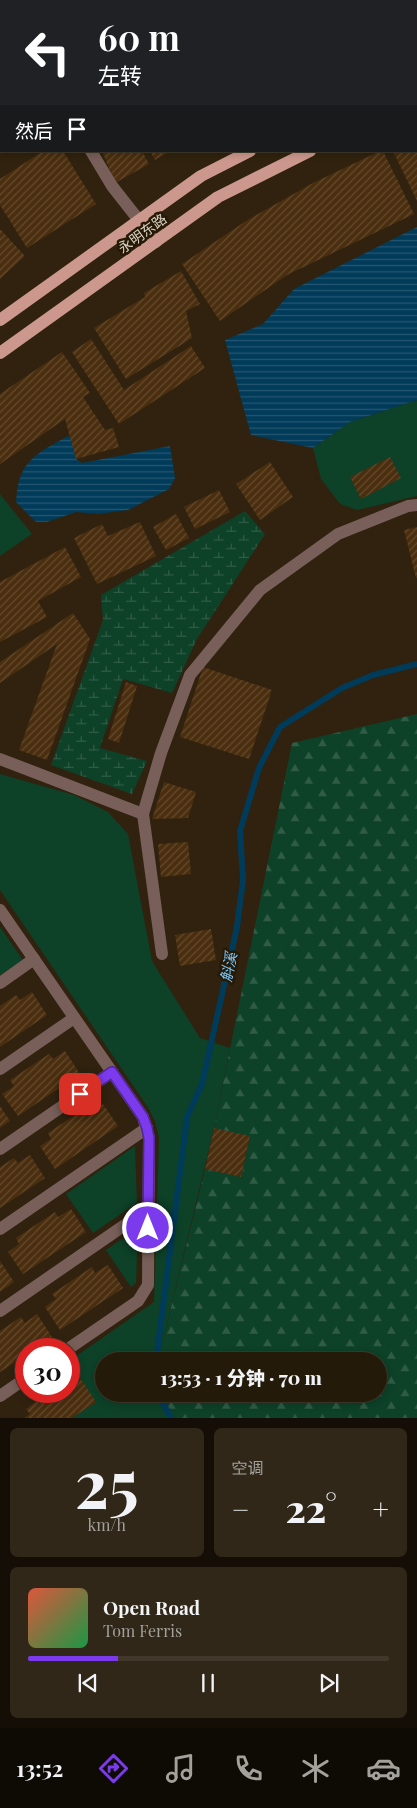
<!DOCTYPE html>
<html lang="zh">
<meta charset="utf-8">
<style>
body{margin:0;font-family:"Playfair Display","Noto Sans SC",serif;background:#302718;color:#f1f3f6;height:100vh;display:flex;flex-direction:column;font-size:19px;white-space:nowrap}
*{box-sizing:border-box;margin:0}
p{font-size:16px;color:#a3a19c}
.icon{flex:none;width:28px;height:28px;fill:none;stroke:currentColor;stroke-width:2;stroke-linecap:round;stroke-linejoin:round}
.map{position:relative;height:1418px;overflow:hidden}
.side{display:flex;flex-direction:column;gap:10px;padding:10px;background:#140e06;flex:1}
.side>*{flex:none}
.top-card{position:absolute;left:0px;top:0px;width:418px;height:152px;box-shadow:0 2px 8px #0003,0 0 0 1px #41382b;background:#202124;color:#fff;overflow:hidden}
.speed{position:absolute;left:15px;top:1338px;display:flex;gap:10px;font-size:25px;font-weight:700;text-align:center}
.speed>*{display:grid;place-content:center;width:65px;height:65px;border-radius:50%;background:#241a0a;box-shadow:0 2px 8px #0003,0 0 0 1px #41382b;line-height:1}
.speed .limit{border:8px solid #d22;background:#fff;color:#111}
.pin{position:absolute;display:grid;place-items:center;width:42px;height:42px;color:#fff;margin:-21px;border-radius:10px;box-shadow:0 2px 8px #0006}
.me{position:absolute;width:55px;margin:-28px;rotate:0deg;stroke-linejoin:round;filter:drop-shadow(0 0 4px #0008)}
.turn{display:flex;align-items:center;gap:18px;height:105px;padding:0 15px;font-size:22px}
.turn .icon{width:65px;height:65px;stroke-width:2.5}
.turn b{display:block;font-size:35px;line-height:42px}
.then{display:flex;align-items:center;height:48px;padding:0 15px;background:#0003;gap:10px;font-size:19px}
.big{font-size:38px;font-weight:800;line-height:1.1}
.side .tile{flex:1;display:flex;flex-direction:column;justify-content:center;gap:8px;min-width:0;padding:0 18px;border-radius:8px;background:#302718}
.side .dial{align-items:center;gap:0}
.dial b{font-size:65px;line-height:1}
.song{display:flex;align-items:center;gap:15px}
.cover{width:60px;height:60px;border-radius:8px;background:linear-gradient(135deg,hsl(10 70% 55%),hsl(140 70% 35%))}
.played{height:5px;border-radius:2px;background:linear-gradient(90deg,#7c3aed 25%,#41382b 25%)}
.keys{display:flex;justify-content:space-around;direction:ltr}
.heat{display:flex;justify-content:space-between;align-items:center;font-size:28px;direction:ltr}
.side .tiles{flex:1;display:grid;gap:10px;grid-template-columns:1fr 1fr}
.tile:last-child{grid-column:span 2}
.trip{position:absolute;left:95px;top:1352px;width:292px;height:50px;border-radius:25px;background:#241a0a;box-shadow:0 2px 8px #0003,0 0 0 1px #41382b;font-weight:800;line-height:50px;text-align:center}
.dock{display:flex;height:80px;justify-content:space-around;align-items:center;background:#0e0a04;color:#a3a19c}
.dock .icon{width:35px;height:35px}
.dock .active{color:#7c3aed}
.dock b{font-size:22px;color:#f1f3f6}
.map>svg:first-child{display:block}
</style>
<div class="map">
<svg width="417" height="1418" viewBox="0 0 417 1418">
<defs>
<pattern id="forest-firs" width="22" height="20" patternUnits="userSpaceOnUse" patternTransform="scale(1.25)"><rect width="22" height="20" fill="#0d4128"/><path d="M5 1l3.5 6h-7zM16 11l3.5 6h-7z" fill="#305c46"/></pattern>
<pattern id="wetland-marsh" width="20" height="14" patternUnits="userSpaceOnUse" patternTransform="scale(1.25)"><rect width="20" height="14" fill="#0d4128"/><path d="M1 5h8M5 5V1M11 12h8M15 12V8" fill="none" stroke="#305c46"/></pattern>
<pattern id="water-rules" width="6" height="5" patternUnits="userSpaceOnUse" patternTransform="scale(1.25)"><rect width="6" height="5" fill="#003b5a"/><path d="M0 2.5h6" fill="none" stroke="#255670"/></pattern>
<pattern id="building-hatch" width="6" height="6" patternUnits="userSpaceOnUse" patternTransform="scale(1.25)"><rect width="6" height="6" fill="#4a2e0e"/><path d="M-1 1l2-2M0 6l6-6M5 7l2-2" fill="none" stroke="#644b30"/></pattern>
</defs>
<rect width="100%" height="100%" fill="#30220e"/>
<g fill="#0d4128">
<polygon points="417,400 417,496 357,510 340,504 321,479 313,448 350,422"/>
<polygon points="0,494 32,534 0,556"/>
<polygon points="0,774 74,795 108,812 128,834 152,961 200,1038 230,1048 214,1128 158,1361 104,1361 104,1394 158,1394 171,1418 72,1418 96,1402 69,1361 154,1302 159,1138 155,1121 147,1106 0,890"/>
<polygon points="0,927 23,960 0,975"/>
<polygon points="135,1146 137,1203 93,1233 66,1194"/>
<polygon points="138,1228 136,1283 131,1287 106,1250"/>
</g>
<polygon fill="url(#forest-firs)" points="417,714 417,1418 171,1418 158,1394 379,1394 379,1361 158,1361 205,1169 241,1177 250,1137 214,1128 292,743"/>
<polygon fill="url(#wetland-marsh)" points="245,511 265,534 197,639 172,693 123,679 100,748 147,761 132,794 51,765 103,620 101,595"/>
<g fill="url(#water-rules)">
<polygon points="417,227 417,400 350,422 313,448 251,435 225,340 263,324 294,289"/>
<path d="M70 435 76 459 82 463 170 446 175 478 169 489 128 510 98 514 76 512 47 522H36L16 502C18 460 36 454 70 435Z"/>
</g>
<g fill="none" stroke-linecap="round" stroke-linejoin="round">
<g stroke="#003b5a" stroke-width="6">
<polyline points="156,1361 187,1117 202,1084 237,927 243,880 240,831 259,768 280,727 342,688 373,675 417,664"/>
<polyline points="158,1394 171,1418"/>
</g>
</g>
<g fill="url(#building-hatch)">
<polygon points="43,151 63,151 96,204 27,248 0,205 0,179"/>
<polygon points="102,151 142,151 149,164 115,183"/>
<polygon points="150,151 171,151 155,160"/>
<polygon points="380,151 383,151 414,214 287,275 220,321 182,264 249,219 313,183"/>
<polygon points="393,151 417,151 417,201"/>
<polygon points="0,229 25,256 0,279"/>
<polygon points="181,271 200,304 186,311 192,338 126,379 94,328 145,297 144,293"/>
<polygon points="91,339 124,390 191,346 205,368 119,424 72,352"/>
<polygon points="62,352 90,393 83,397 105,430 113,428 119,447 76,459 65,419 0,464 0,394"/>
<polygon points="390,457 401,478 361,499 350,477"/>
<polygon points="270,462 293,497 260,520 236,484"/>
<polygon points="219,490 230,512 195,529 184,507"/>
<polygon points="176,514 189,538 166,550 153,527"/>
<polygon points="140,522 156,556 97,584 74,538 102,524 108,536"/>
<polygon points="417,527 417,578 416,578 404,530"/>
<polygon points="65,547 81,577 38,601 47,617 0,642 0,582"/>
<polygon points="73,613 90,639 47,760 19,750 57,644 0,683 0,662"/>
<polygon points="203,667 272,690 249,759 180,737"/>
<polygon points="126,682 137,686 119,743 108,739"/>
<polygon points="164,782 196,792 188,818 152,819"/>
<polygon points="188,842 191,874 161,877 158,844"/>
<polygon points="211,929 216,960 180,966 175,935"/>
<polygon points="32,992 47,1015 0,1047 0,1006 16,995 20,1000"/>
<polygon points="65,1051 80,1074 18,1116 2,1094 14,1086 10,1080 49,1054 53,1059"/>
<polygon points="103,1104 118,1126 55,1169 40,1146 51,1139 48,1133 87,1107 90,1112"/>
<polygon points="0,1106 10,1121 0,1128"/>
<polygon points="214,1128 250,1136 241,1177 205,1169"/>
<polygon points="30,1155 45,1178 0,1208 0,1167 14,1158 18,1163"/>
<polygon points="71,1209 86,1232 23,1274 8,1252 19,1244 16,1238 55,1212 58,1217"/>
<polygon points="0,1261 14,1282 0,1292"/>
<polygon points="108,1265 123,1288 60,1330 45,1307 56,1299 52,1294 92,1267 95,1273"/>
<polygon points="37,1314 52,1337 35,1349 26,1349 26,1355 0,1372 0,1331 21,1317 25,1323"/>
<polygon points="81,1379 96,1402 72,1418 24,1418 30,1414 26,1409 51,1391 69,1391 69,1388"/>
</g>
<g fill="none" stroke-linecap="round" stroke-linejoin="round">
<g stroke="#785f59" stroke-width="12">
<polyline points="45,0 45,1"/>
<polyline points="0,139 1,139"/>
<polyline points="91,151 112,186 156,242"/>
<polyline points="0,759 143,814 162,954"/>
<polyline points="143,814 161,753 190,675 260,590 338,534 408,506 417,505"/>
<polyline points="0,910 143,1117 149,1138 148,1285 138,1301 68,1349"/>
<polyline points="0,983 34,959"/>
<polyline points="0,1069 74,1018"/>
<polyline points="0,1149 112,1072"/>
<polyline points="0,1229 147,1128"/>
<polyline points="0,1311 148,1209"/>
<polyline points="0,1396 26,1378"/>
</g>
<g stroke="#cc988d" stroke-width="12">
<polyline points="416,68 417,68"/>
<polyline points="416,98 417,98"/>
<polyline points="0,320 201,176 250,151"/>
<polyline points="0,353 218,197 310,151"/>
</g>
</g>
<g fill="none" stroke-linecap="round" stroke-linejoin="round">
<g stroke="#51269a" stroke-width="12">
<polyline id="route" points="80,1094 112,1072 143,1117 147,1128 149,1138 148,1228"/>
</g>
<use href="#route" stroke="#7c3aed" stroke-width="9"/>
</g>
<g text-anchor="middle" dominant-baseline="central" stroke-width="5" stroke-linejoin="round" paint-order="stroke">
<g font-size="14" fill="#dbd2c6" stroke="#261905">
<text transform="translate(142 233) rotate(-36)">永明东路</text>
</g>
<g font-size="15" font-style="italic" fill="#7bc8fc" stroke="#261905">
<text transform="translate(228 967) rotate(-79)">斛溪</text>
</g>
</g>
</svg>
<div class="speed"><div class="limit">30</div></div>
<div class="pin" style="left:80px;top:1094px;background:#d93025"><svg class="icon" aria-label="arrive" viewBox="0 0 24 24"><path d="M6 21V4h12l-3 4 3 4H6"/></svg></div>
<svg class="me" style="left:148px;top:1228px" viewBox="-20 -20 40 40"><circle r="17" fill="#7c3aed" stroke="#fff" stroke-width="3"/><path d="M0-11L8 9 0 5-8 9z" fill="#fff"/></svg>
<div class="trip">13:53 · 1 分钟 · 70 m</div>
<div class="top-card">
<div class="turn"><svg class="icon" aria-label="left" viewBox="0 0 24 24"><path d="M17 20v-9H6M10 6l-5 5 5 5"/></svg><div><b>60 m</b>左转</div></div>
<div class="then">然后<svg class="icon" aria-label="arrive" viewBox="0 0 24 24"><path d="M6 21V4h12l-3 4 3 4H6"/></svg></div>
</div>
</div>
<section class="side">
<div class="tiles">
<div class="tile dial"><b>25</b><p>km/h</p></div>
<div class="tile"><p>空调</p>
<div class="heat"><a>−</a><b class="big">22°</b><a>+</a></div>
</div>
<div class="tile">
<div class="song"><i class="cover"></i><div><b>Open Road</b><p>Tom Ferris</p></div></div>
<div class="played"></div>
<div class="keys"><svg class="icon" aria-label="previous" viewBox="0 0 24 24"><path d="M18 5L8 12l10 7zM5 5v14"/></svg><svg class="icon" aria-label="pause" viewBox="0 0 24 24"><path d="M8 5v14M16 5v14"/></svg><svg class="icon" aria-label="next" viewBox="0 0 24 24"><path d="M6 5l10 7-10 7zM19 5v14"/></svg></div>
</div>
</div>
</section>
<nav class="dock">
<b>13:52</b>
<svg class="icon active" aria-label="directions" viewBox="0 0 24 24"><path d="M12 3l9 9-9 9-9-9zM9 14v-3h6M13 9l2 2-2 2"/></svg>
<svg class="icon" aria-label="music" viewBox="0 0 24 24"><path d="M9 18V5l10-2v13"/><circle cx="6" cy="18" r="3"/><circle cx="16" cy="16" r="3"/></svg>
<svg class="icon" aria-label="phone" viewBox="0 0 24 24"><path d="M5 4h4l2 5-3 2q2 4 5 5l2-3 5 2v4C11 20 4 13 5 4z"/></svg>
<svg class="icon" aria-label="climate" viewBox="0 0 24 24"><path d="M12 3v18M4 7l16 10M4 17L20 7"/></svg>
<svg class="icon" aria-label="car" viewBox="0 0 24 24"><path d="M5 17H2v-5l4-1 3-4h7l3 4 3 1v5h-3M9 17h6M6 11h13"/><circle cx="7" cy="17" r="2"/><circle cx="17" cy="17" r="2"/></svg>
</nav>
